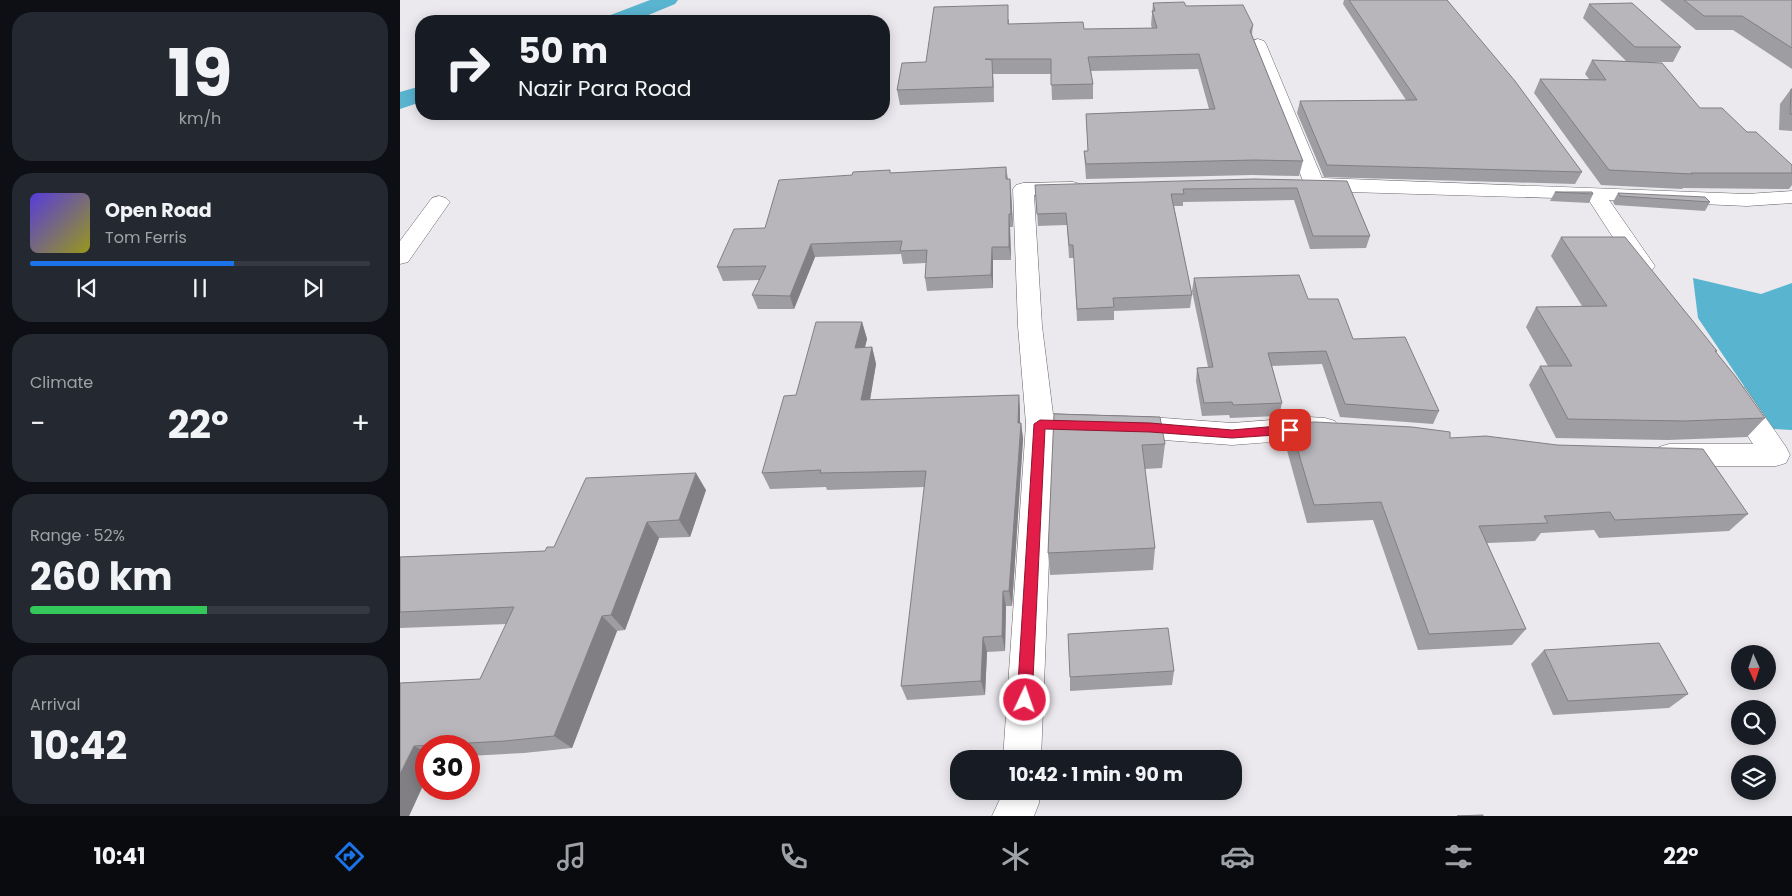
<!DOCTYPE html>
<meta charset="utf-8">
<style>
body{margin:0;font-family:Poppins,sans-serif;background:#242831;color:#f1f3f6;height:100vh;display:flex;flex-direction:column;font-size:19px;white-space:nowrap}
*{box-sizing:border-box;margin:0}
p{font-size:16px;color:#9ea1a6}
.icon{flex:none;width:28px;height:28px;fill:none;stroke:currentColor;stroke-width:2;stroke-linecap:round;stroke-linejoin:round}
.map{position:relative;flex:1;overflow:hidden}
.panel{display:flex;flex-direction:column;gap:12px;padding:12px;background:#0d0f14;width:400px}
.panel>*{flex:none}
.top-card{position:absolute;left:15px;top:15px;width:475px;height:105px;border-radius:20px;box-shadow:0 2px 12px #0003;background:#171b24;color:#f1f3f6;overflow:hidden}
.needle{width:32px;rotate:177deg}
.buttons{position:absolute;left:1331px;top:645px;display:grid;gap:10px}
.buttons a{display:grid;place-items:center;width:45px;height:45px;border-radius:50%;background:#171b24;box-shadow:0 2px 12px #0003;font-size:25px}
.speed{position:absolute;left:15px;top:735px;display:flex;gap:10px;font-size:25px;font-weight:700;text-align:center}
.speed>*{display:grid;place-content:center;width:65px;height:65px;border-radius:50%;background:#171b24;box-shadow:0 2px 12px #0003;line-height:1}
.speed .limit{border:8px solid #d22;background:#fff;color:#111}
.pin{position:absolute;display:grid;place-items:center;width:42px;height:42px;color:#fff;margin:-21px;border-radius:10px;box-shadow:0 2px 8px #0006}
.me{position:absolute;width:55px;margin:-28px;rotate:3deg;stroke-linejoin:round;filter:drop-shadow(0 0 4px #0008)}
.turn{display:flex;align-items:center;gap:18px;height:105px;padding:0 20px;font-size:22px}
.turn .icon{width:65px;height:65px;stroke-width:2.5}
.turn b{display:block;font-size:35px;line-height:42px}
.big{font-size:38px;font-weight:700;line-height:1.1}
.panel .widget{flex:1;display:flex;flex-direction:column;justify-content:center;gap:8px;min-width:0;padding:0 18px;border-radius:20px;background:#242831}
.panel .dial{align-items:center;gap:0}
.dial b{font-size:65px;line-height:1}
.song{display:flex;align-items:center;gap:15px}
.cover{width:60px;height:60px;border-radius:8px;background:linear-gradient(135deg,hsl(250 70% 55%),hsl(60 70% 35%))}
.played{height:5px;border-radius:2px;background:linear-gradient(90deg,#1a73e8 60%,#363941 60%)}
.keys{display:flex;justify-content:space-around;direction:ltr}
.heat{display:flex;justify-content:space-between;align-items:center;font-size:28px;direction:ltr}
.charge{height:8px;border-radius:4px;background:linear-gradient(90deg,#34c759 52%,#363941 0)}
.trip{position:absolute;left:550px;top:750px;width:292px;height:50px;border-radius:20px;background:#171b24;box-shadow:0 2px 12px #0003;font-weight:700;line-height:50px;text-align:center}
.dock{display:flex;height:80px;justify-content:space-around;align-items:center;background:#090b0e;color:#9ea1a6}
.dock .icon{width:35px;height:35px}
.dock .active{color:#1a73e8}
.dock b{font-size:22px;color:#f1f3f6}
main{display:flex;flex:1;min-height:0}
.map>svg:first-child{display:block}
</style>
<main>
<section class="panel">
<div class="widget dial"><b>19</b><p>km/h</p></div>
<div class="widget">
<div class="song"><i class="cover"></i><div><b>Open Road</b><p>Tom Ferris</p></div></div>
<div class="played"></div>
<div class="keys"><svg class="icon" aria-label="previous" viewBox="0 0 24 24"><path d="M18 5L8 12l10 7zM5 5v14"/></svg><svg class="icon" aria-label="pause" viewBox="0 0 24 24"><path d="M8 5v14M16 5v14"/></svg><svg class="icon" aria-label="next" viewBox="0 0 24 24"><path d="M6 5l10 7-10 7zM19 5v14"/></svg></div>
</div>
<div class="widget"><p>Climate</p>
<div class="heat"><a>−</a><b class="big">22°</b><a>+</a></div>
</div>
<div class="widget"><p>Range · 52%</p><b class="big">260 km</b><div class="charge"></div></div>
<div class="widget"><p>Arrival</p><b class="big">10:42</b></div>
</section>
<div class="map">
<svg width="1392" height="816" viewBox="0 0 1392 816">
<rect width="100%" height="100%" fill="#ebe9ed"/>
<polygon fill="#59b4d0" points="1293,278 1361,294 1392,283 1392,430 1373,429 1298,318"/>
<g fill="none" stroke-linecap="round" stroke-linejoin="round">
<g fill="#59b4d0" fill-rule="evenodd">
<polygon points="250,0 278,0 275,4 234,21 205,21 208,16"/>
<polygon points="21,86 21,102 0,109 0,92"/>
</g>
<g stroke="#666468" stroke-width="1">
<g id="street">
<polygon points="858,39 864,41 866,44 922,178 1347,194 1392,191 1392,203 1347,206 1209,200 1255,266 1251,271 1243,273 1235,271 1188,199 915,191 904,188 901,184 903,181 850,44 852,41"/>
<polygon points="673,182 680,184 683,188 680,192 634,195 642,326 653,414 750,417 832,423 909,417 925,418 935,421 939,429 935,437 925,440 909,439 832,445 750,439 654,435 641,759 603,759 626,424 618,326 613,189 616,185 623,183"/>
<polygon points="39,196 46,198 50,202 8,262 0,264 0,241 32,198"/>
<polygon points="1335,385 1345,388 1386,447 1390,455 1386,463 1376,466 1269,466 1259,463 1255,455 1259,447 1269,444 1353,444 1321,395 1325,388"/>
<polygon points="600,791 640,791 639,803 634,816 592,816 600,799"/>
</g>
</g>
<use href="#street" fill="#fff" fill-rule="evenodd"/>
</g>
<g fill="#9e9da1">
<polygon points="944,0 1047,0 1182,172 1175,184 924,177 897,113 900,101 1006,100 943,4"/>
<polygon points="1260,0 1392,0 1392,69 1333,30 1296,30"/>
<polygon points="753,3 786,6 853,25 852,35 903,161 899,176 852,175 686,179 685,166 684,151 688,151 686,114 809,109 798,69 691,71 693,84 693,99 652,100 651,74 593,74 594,102 500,105 497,90 526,62 609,19 609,24 684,29 752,28 751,25"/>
<polygon points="1189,4 1281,47 1273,62 1243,62 1300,108 1347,132 1392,165 1392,185 1389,189 1283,188 1282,189 1201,185 1134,93 1140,79 1189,79 1185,74 1192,60 1226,61 1183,18"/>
<polygon points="1391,89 1392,89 1392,131 1379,130 1380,104"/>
<polygon points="606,167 608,179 610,179 611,192 613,227 610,227 611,260 593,260 593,288 527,291 525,278 526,263 503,264 501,254 415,257 394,309 358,309 352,295 360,280 323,281 317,267 365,228 491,173"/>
<polygon points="947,181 970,236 966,248 910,249 894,200 783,202 783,206 774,206 792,295 790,308 714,311 714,320 677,321 674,258 669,258 667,225 638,226 635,185"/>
<polygon points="1155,192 1193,194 1189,203 1150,201"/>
<polygon points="1218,193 1310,202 1305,211 1215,205 1213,202"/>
<polygon points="1161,237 1317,351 1316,353 1365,418 1347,437 1268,440 1156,438 1129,385 1140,366 1148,366 1126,327 1136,307 1182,306 1151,256"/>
<polygon points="794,278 908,299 953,339 1039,411 1033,424 940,417 922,364 872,366 882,403 879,416 830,418 829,415 802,416 796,381 797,368 808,367 792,291"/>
<polygon points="462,322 467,339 465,348 472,347 476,364 470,400 619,395 620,412 620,423 621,423 623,439 612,606 606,606 605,651 587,652 585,695 507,700 501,686 525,487 427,490 426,487 370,489 362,473 396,395"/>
<polygon points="654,414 765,444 762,468 745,469 755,548 753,570 650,575 648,553"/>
<polygon points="890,424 1050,438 1348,514 1329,531 1199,538 1194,530 1141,533 1135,541 1087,543 1126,629 1112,645 1018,650 973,520 907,523 885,443"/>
<polygon points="306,490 290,537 259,538 225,630 217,631 172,748 124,753 69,756 69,746 26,746 26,779 9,816 0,683 80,679 107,624 0,628 0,557 145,551 154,547"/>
<polygon points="1144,650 1288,694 1269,708 1153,715 1131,664"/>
<polygon points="774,671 772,685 670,691 670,677"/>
</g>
<g fill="#817f83">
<polygon points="592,60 593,74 594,102 593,87"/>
<polygon points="610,179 611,192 613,227 611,214"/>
<polygon points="609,214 610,227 611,260 609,247"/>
<polygon points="411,244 415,257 394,309 390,296"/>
<polygon points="592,247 593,260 593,288 591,275"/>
<polygon points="462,322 467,339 460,365 455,348"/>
<polygon points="472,347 476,364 467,417 461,400"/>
<polygon points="619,395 620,412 620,437 621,423 623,439 612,606 609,591 618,423"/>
<polygon points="296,473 306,490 290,537 279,520"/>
<polygon points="247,522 259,538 225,630 211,615"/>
<polygon points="603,591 606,606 605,651 602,636"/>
<polygon points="202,616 217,631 172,748 154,736"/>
<polygon points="583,637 587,652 585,695 581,681"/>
<polygon points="14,746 26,752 26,779 9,816 0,816 0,774"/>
</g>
<g fill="#b8b6bb" stroke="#817f83">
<polygon points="949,0 1047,0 1115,81 1182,172 927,165 900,101 1017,100"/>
<polygon points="1284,0 1392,0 1392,48 1342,16 1304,16"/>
<polygon points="784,2 786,6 843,5 853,25 850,31 903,161 854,160 686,164 684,151 688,151 686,114 815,109 799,54 688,57 693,84 651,85 651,59 585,59 592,60 593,87 497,90 502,63 526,62 534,7 608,5 608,24 683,22 684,29 757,28 752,11 755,11 753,3"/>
<polygon points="1232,3 1281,47 1235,47 1189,4"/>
<polygon points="1192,60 1262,63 1300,108 1322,108 1347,132 1356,132 1392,165 1392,173 1291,173 1292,174 1209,170 1140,79 1206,80"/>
<polygon points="1391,89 1392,89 1392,114 1390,114"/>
<polygon points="606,167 606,179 610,179 611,214 609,214 609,247 592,247 591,275 525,278 527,250 500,251 502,241 411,244 390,296 352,295 366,266 317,267 334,229 365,228 379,180 452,175 453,172 490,170 490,173"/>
<polygon points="854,179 947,181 970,236 913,236 897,188 783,189 784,194 771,194 792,295 713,298 714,307 677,309 673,245 669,245 666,213 637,214 635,185"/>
<polygon points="1155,192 1192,192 1193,194"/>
<polygon points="1218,193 1305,197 1310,202 1220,196"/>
<polygon points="1161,237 1225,237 1317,351 1315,351 1336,377 1365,418 1284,421 1168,419 1140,366 1172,366 1136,307 1207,306"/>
<polygon points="899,275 908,299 938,299 953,339 1005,337 1039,411 945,404 926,351 868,353 882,403 833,405 832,402 804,403 797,368 813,367 794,278"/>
<polygon points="416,322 462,322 455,348 472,347 461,400 619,395 618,423 621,423 609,591 603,591 602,636 583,637 581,681 501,686 526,471 420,473 421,470 362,473 384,396 396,395"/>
<polygon points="654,414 760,417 765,444 742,445 755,548 648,553"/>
<polygon points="915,422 1012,427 1050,432 1050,438 1086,436 1157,445 1303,449 1348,514 1215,520 1210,512 1144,516 1148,523 1079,526 1126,629 1029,634 981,502 914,505 890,424"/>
<polygon points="296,473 279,520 247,522 211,615 202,616 154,736 105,741 14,746 0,774 0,683 80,679 114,607 0,612 0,557 145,551 147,547 154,547 186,478"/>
<polygon points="768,628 774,671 670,677 668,634"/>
<polygon points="1259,643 1288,694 1168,701 1144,650"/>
<polygon points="1083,815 1083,816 1057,816"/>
</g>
<polygon fill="#e11d48" stroke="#92132f" points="640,420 750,423 832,430 890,425 896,430 890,434 832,438 750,432 645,429 632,700 630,705 625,707 620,705 617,700 634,424"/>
</svg>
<div class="buttons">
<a><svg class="needle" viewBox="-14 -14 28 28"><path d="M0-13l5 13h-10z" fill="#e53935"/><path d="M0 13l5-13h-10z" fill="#9ea1a6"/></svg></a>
<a><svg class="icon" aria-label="search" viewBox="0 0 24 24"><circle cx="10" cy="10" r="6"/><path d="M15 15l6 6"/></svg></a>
<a><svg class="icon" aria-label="layers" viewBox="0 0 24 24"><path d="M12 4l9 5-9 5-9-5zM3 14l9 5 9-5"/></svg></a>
</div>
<div class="speed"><div class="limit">30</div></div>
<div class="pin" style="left:890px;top:430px;background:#d93025"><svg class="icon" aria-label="arrive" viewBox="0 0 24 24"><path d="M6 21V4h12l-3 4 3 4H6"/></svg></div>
<svg class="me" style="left:625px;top:700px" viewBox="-20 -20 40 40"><circle r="17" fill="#e11d48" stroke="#fff" stroke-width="3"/><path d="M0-11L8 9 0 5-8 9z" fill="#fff"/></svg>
<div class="trip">10:42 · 1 min · 90 m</div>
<div class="top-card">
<div class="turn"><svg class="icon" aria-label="right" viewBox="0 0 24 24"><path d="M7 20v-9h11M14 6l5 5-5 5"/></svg><div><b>50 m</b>Nazir Para Road</div></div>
</div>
</div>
</main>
<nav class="dock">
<b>10:41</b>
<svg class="icon active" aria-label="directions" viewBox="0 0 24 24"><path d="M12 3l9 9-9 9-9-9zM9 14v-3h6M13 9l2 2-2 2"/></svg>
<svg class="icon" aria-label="music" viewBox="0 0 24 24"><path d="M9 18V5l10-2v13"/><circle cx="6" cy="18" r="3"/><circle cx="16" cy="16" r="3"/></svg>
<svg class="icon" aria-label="phone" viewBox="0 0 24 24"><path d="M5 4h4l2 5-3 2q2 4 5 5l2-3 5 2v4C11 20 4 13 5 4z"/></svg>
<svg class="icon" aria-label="climate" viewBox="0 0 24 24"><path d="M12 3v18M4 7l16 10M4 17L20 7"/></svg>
<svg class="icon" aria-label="car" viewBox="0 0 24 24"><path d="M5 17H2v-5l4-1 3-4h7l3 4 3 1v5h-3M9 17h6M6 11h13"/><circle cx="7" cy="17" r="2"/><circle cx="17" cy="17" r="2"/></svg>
<svg class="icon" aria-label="filters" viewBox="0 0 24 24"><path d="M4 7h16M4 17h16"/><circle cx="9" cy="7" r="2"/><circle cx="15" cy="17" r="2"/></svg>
<b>22°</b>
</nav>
